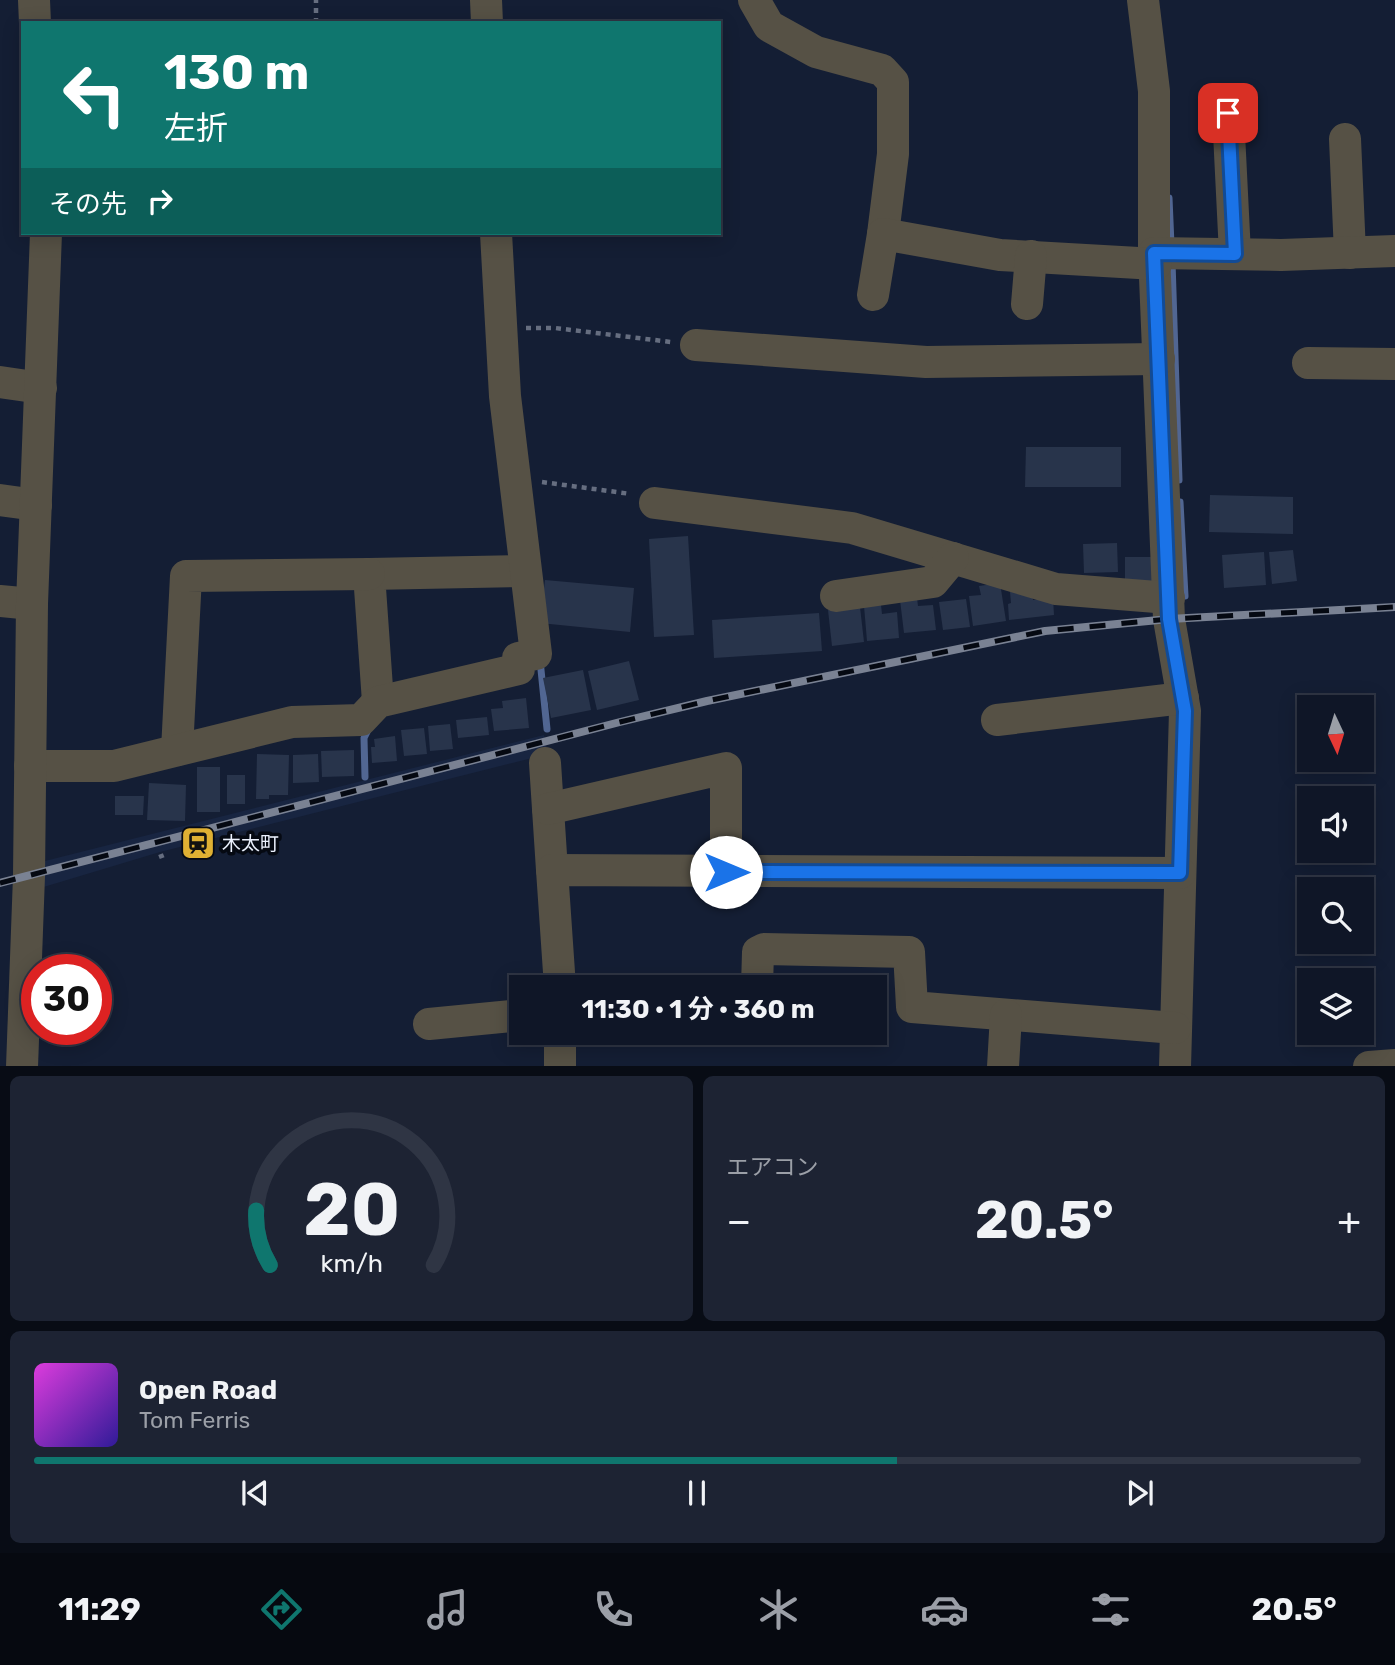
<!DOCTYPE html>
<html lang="ja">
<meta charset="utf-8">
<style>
body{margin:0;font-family:Rubik,"Noto Sans JP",sans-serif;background:#1d2333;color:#f1f3f6;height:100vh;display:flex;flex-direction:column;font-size:26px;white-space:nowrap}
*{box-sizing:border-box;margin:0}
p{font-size:23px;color:#9b9fa7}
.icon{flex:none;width:38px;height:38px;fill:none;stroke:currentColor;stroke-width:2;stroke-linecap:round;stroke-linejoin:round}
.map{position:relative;height:1066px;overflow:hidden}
.panel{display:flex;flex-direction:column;gap:10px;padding:10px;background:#080c15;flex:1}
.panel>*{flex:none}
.hud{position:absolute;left:21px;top:21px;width:700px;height:214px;border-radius:0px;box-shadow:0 4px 18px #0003,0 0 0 2px #2f3544;background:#0f766e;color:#fff;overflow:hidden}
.needle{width:46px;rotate:176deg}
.controls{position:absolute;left:1297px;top:695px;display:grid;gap:14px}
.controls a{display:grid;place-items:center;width:77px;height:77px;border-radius:0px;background:#0f1627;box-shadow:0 4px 18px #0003,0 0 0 2px #2f3544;font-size:35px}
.speed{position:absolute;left:21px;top:954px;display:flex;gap:14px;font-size:35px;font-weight:700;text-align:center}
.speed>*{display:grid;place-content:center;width:91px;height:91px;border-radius:50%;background:#0f1627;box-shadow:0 4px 18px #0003,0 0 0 2px #2f3544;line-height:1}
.speed .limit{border:10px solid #d22;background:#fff;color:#111}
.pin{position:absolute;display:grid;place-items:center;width:60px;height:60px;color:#fff;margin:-30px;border-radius:14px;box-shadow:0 4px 10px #0006}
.me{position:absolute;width:77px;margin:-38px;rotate:90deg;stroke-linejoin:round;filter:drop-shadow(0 0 5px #0008)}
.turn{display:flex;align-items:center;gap:24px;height:147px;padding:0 28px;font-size:32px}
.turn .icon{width:91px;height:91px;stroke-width:2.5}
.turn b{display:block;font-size:49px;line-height:60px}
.then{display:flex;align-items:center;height:66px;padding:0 28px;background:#0003;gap:14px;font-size:26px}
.big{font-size:52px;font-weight:700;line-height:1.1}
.panel .widget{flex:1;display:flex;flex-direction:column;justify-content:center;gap:10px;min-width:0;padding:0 24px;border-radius:10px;background:#1d2333}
.panel .dial{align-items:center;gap:0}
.dial svg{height:182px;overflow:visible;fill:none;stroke:#2f3544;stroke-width:7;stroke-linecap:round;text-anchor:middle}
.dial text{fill:#f1f3f6;stroke:none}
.song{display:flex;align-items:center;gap:21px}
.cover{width:84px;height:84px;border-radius:10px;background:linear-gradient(135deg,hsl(300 70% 55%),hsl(250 70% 35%))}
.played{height:7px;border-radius:4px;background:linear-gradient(90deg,#0f766e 65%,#2f3544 65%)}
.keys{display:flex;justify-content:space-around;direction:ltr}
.heat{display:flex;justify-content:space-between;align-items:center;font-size:38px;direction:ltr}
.panel .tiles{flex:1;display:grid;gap:10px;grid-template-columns:1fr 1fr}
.widget:last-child{grid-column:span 2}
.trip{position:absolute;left:509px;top:975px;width:378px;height:70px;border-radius:0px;background:#0f1627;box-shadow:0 4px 18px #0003,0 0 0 2px #2f3544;font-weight:700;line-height:70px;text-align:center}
.tab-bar{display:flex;height:112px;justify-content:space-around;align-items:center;background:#060910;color:#9b9fa7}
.tab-bar .icon{width:49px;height:49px}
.tab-bar .active{color:#0f766e}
.tab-bar b{font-size:32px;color:#f1f3f6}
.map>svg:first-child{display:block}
</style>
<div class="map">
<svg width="1395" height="1067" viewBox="0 0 1395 1067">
<rect width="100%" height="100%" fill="#141e34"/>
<polygon fill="#182541" points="544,735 548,754 160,852 37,889 37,863"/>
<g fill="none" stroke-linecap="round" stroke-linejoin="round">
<g stroke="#516692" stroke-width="7">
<polyline points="1169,198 1171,245"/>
<polyline points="1172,261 1179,480"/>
<polyline points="1180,502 1185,596"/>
<polyline points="540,660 547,729"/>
<polyline points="365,777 364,738 369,728"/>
</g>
</g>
<g fill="#28344b">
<polygon points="1026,447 1121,447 1121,487 1025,487"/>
<polygon points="1210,495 1293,497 1293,534 1209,532"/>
<polygon points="688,536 694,635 654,637 649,539"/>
<polygon points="1117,543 1118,572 1084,573 1083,544"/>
<polygon points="1293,550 1297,581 1272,584 1269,552"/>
<polygon points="1264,552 1266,585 1224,588 1222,555"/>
<polygon points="1125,557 1155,557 1155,586 1125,587"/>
<polygon points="545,580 634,588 630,632 540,623"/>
<polygon points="1000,583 1006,621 973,626 969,596 981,595 979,586"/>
<polygon points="1032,590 1033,600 1053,598 1054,615 1009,620 1008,604 1011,603 1010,592"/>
<polygon points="917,598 918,606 933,605 936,630 904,633 900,600"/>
<polygon points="966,599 970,627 943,630 939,602"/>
<polygon points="881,605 882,614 897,612 899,638 867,641 864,606"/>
<polygon points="860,607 864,642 832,646 828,610"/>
<polygon points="819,613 822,651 714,658 712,620"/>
<polygon points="629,661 639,700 597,710 588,671"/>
<polygon points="583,670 591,710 551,718 543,678"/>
<polygon points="526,698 529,728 494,731 491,709 503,708 502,701"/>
<polygon points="487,717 489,735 458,738 456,720"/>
<polygon points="450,724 453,749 430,751 428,726"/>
<polygon points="424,728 427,754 404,756 401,730"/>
<polygon points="395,736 397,761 372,763 371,747 375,747 374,739"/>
<polygon points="354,750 354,776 322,777 321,751"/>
<polygon points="257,754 289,755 288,795 269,795 269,799 256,799"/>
<polygon points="318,754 319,782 293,783 293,755"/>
<rect x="197" y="767" width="23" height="45"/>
<rect x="227" y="775" width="18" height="29"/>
<polygon points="149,783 186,785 185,821 147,820"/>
<polygon points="115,796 144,796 143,815 115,815"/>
</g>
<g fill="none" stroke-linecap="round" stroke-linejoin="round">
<g stroke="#666e80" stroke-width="4.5" stroke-dasharray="5 5" stroke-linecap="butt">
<polyline points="316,23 316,0"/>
<polyline points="526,328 555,328 671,342"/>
<polyline points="542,482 631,494"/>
<polyline points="159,857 167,854"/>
</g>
<g stroke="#565145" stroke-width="32">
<polyline points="34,0 35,23"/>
<polyline points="486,0 487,23"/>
<polyline points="754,0 769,26 816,52 882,70 893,82 893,154 883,234"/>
<polyline points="1143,0 1154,91 1154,253 1169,619 1185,711 1175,1067"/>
<polyline points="1228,113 1235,254"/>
<polyline points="1345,139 1350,253"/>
<polyline points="1154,253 1281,255 1395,251"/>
<polyline points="873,295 883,234 1000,255 1156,264"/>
<polyline points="1027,304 1031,256"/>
<polyline points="696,345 926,362 1159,359"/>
<polyline points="1308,363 1395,364"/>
<polyline points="0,382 41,388"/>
<polyline points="0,500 36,505"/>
<polyline points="655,503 852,528 1056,589 1169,598"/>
<polyline points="836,596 933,582 953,558"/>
<polyline points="0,601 32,604"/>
<polyline points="378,702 369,574 525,571"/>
<polyline points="997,720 1183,698"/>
<polyline points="177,750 186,576 369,574"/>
<polyline points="545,763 552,870"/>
<polyline points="30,766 114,766 292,722 361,720 378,702 519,669 518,658 536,654 505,396 496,233"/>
<polyline points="548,809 726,768 726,872"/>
<polyline points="560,987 552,870 1180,873"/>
<polyline points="757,987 758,952 764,949 909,952 912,1007 1175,1028"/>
<polyline points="429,1024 522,1015"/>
<polyline points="22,1067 29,876 32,604 46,233"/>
<polyline points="560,1067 560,1032"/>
<polyline points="1003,1067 1006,1015"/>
<polyline points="1369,1067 1395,1065"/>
</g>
<g stroke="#7a8293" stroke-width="8">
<polyline id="rail" points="0,883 620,722 707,701 1045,631 1169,619 1395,607"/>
</g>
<use href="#rail" stroke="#050912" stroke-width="5" stroke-dasharray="16" stroke-linecap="butt"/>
</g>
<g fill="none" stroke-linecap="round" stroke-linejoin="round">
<g stroke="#114b97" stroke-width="18">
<polyline id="route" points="726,872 1180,873 1185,711 1169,619 1154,253 1235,254 1228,113"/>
</g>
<use href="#route" stroke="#1a73e8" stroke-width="12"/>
</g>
<defs>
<g id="station-square" transform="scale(1.75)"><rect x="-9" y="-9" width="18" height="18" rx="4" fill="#dfb033" stroke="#050912"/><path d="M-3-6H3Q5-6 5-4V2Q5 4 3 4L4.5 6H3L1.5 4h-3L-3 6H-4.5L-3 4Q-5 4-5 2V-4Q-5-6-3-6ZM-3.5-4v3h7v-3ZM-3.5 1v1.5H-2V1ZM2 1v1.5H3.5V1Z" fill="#111"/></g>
</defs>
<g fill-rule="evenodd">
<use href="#station-square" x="198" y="843"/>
</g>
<g text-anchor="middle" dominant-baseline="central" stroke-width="7" stroke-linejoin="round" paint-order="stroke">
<g font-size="19" fill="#ebf1fd" stroke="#050912" text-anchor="start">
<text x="222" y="843">木太町</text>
</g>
</g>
</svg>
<div class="controls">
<a><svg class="needle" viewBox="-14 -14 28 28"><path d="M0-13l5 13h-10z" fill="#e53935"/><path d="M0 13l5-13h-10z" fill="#9b9fa7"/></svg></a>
<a><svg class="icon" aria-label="sound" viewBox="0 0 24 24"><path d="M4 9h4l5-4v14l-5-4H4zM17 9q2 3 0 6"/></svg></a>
<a><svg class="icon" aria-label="search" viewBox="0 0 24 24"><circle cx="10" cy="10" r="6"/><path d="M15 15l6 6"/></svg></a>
<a><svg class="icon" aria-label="layers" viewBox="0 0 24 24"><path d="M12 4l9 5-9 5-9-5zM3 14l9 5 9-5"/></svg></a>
</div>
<div class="speed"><div class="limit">30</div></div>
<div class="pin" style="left:1228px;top:113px;background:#d93025"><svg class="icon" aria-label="arrive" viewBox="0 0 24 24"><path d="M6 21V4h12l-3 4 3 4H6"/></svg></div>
<svg class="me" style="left:726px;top:872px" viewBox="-20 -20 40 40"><circle r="19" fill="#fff"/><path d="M0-13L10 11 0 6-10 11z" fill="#1a73e8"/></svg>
<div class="trip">11:30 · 1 分 · 360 m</div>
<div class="hud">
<div class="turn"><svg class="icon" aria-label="left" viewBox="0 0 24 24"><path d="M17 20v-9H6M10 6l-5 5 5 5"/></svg><div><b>130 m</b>左折</div></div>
<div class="then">その先<svg class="icon" aria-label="right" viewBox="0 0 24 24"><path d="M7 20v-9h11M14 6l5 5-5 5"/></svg></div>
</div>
</div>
<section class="panel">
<div class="tiles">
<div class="widget dial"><svg viewBox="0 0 100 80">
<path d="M14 69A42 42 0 1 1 86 69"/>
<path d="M14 69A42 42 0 0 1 8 45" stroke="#0f766e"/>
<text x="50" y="56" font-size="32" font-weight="700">20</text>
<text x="50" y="72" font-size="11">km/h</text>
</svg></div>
<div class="widget"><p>エアコン</p>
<div class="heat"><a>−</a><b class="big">20.5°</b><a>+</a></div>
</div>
<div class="widget">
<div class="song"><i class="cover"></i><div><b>Open Road</b><p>Tom Ferris</p></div></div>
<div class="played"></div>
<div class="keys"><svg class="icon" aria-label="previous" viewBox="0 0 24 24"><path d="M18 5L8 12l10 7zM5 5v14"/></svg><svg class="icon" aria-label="pause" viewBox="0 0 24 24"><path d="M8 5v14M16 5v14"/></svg><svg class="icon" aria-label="next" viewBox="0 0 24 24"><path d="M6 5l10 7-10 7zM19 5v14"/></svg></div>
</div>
</div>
</section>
<nav class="tab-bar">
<b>11:29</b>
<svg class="icon active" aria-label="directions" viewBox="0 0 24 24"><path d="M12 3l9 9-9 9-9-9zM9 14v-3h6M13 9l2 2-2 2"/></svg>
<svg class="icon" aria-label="music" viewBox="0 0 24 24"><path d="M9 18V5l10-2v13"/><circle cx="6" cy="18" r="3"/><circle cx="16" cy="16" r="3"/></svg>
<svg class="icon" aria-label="phone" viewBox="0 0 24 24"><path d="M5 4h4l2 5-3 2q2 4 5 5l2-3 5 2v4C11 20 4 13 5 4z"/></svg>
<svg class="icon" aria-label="climate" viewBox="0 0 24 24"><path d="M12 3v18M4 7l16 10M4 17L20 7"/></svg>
<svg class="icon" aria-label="car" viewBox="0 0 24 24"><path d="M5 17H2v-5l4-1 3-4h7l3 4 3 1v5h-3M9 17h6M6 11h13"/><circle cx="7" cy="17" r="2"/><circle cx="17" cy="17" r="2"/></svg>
<svg class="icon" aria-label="filters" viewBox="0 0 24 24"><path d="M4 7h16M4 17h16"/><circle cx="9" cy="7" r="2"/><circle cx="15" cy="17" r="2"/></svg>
<b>20.5°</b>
</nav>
